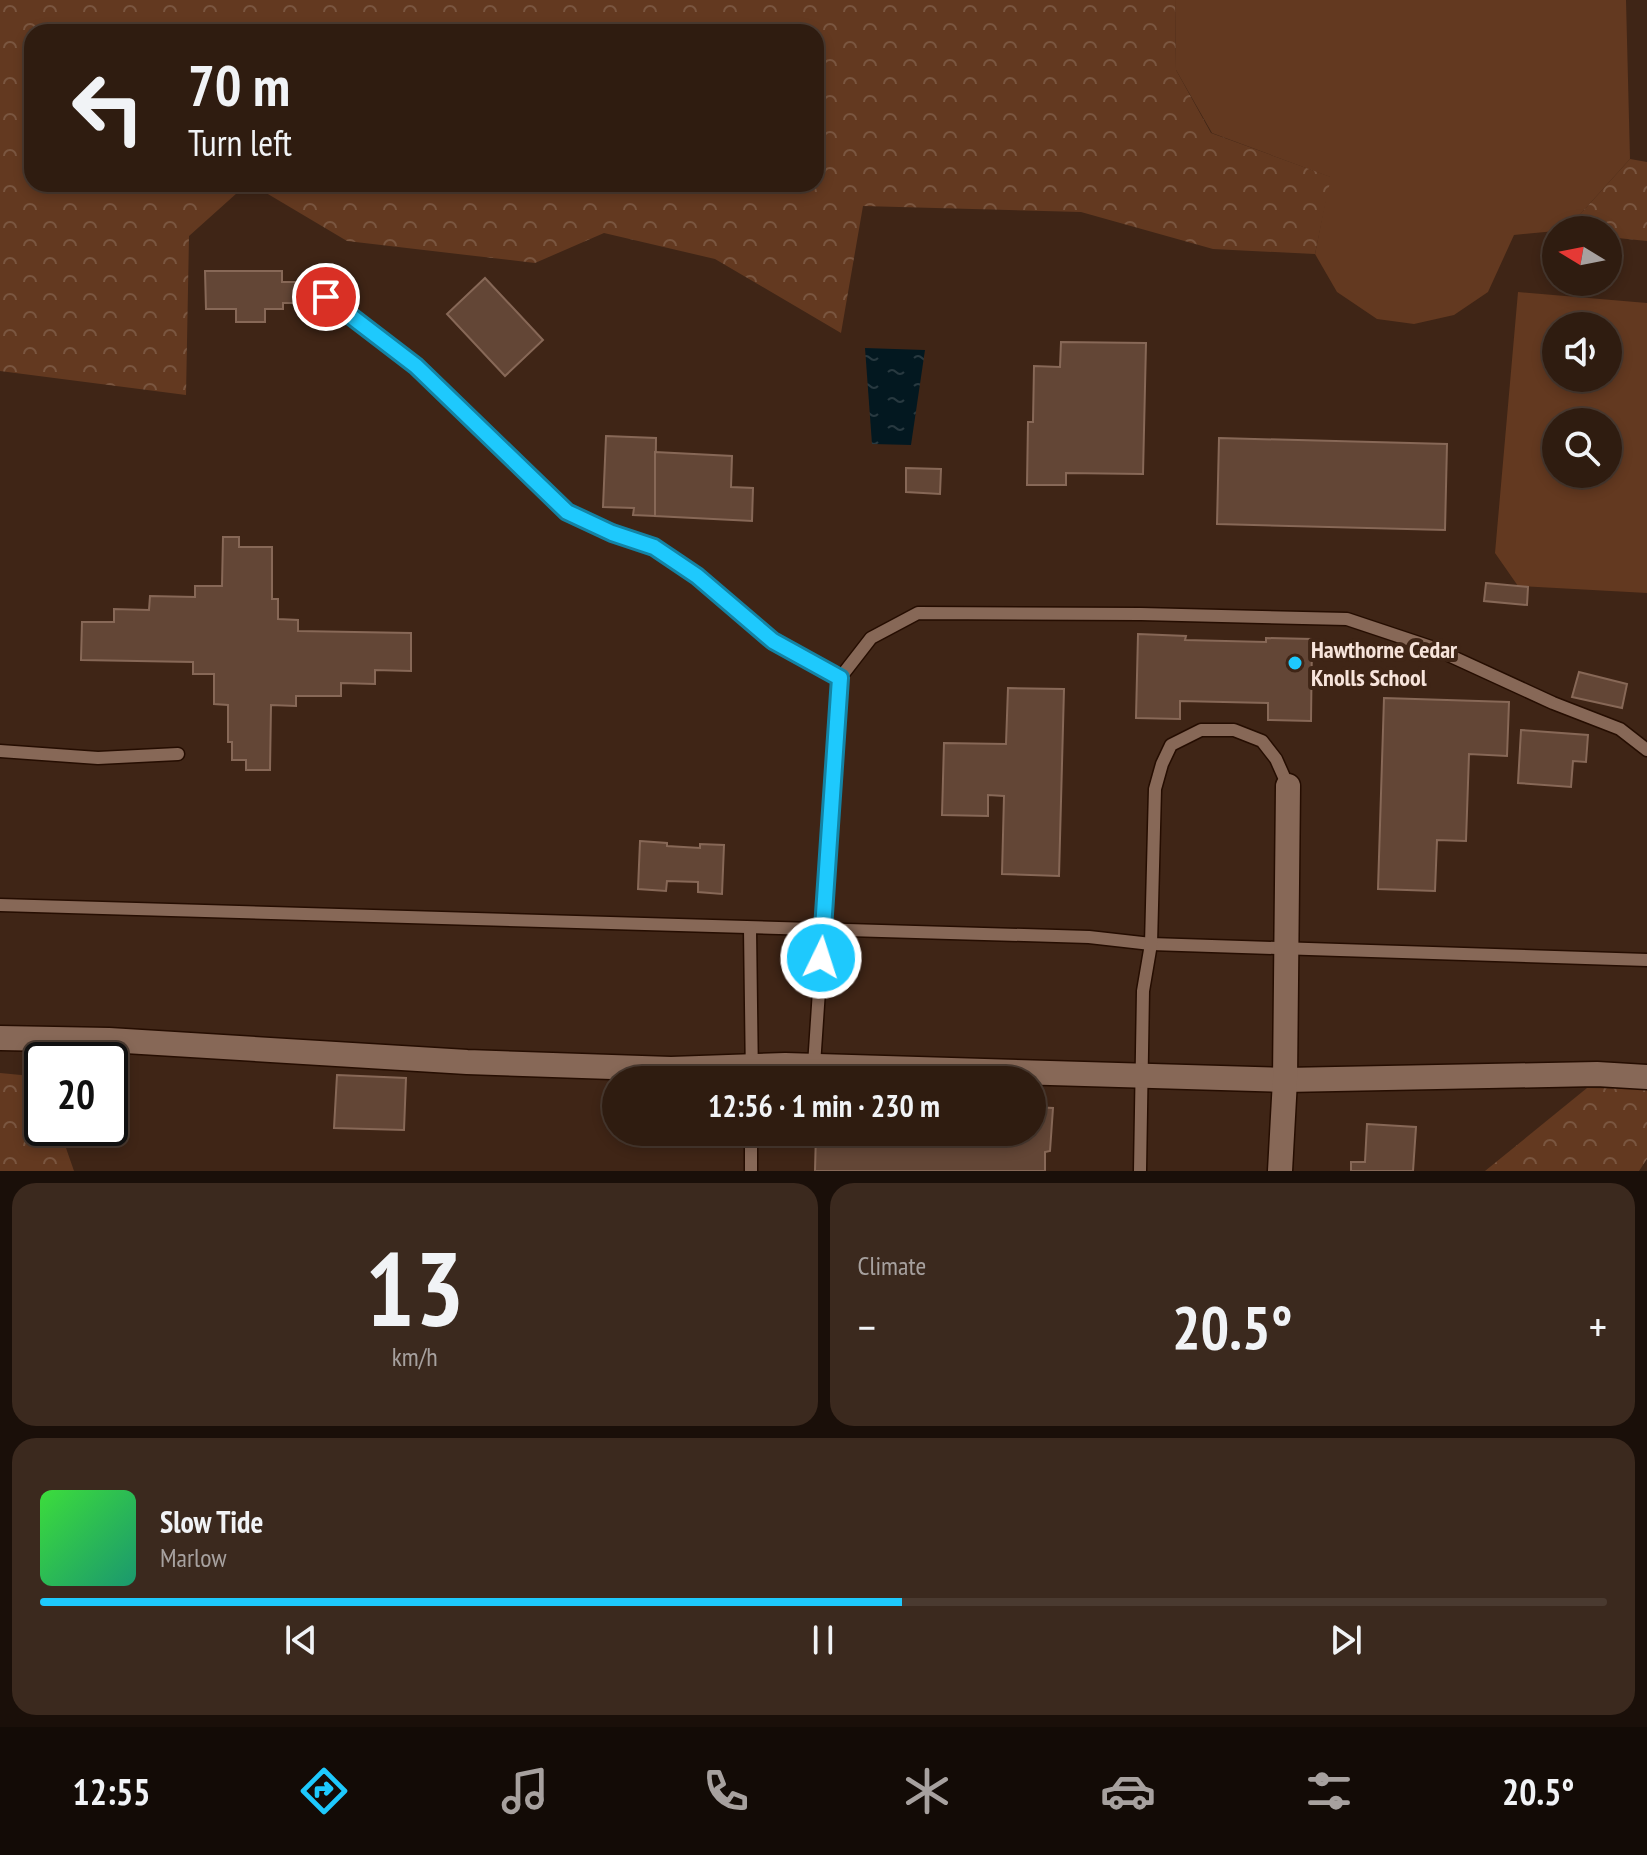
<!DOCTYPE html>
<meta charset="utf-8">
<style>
body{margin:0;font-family:"PT Sans Narrow",sans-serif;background:#3b291e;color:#f1f3f6;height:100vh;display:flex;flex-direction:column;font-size:30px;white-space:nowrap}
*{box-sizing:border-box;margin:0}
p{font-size:26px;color:#a7a19f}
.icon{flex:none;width:44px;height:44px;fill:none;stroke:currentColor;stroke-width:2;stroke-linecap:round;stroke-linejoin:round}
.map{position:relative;height:1171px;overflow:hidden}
.details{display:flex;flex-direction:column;gap:12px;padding:12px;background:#1a0f09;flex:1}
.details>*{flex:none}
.hud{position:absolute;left:24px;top:24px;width:800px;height:168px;border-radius:24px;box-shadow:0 4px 12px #0003,0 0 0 2px #4a3a30;background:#2f1c10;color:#f1f3f6;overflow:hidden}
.needle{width:52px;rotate:280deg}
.controls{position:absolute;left:1542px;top:216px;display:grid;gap:16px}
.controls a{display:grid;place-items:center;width:80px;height:80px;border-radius:50%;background:#2f1c10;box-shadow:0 4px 12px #0003,0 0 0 2px #4a3a30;font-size:40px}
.speed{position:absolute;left:24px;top:1042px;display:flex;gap:16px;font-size:40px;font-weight:700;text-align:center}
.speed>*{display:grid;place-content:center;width:104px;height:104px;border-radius:50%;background:#2f1c10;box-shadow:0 4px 12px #0003,0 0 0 2px #4a3a30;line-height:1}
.speed .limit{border:4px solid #111;border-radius:12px;background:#fff;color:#111}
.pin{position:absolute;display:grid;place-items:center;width:68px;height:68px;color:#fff;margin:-34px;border:4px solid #fff;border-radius:50%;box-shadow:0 2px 8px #0007}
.me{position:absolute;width:88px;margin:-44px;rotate:4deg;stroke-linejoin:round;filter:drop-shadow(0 0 6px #0008)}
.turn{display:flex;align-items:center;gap:28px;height:168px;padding:0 32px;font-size:36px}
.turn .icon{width:104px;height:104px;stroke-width:2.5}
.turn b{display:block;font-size:56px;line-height:68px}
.big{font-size:60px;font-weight:700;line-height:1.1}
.details .widget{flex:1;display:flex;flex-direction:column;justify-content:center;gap:12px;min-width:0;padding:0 28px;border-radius:24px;background:#3b291e}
.details .dial{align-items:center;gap:0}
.dial b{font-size:104px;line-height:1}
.song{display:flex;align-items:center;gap:24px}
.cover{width:96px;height:96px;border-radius:12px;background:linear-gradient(135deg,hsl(120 70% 55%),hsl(160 70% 35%))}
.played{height:8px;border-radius:4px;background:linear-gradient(90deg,#1ec9fd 55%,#4a3a30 55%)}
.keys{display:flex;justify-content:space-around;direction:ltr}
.heat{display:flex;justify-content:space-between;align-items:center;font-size:44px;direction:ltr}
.details .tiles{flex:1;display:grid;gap:12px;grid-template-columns:1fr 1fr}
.widget:last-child{grid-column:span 2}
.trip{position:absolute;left:602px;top:1066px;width:444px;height:80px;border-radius:40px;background:#2f1c10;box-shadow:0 4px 12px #0003,0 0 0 2px #4a3a30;font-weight:700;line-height:80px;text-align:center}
.dock{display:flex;height:128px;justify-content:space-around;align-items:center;background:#130b06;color:#a7a19f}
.dock .icon{width:56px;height:56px}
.dock .active{color:#1ec9fd}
.dock b{font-size:36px;color:#f1f3f6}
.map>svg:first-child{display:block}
</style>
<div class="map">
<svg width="1647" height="1171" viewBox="0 0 1647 1171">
<defs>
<pattern id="forest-crowns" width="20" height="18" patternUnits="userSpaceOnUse" patternTransform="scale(2)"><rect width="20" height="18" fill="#633920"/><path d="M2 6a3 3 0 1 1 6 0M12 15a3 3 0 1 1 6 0" fill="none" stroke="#7a5640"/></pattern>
<pattern id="water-ripples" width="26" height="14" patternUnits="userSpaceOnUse" patternTransform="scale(2)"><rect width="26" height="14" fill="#031820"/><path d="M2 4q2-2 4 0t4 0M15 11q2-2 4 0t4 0" fill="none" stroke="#283940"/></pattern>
</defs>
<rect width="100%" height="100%" fill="#3f2516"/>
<g fill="#633920" fill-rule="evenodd">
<polygon points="1175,0 1626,0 1630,159 1566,230 1514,235 1488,292 1454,315 1414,324 1377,319 1337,292 1315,254 1330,177 1212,133 1176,70"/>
<path d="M1518 292 1647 303V593L1518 586 1495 553ZM1556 326H1608V378H1556ZM1556 422H1608V474H1556Z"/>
</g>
<g fill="url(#forest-crowns)">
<polygon points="0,0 1175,0 1176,70 1211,133 1331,177 1315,254 1213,249 1081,212 863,206 841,333 715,259 604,233 535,263 347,241 251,184 816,184 816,32 32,32 32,184 247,184 189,236 186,395 0,371"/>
<polygon points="1630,159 1647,162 1647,241 1608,237 1608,230 1566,230"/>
<polygon points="0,1073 42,1077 42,1128 59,1128 74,1171 0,1171"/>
<polygon points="1587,1088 1647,1089 1647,1159 1639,1171 1485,1171"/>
</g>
<polygon fill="url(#water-ripples)" points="865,348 925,350 911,445 872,444"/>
<g fill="#634636" stroke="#876857" stroke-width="2">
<polygon points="205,271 282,271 282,282 296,282 296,303 283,303 283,309 265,309 265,322 236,322 236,309 206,309"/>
<polygon points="485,278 543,340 505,376 447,314"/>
<polygon points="1061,342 1146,343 1143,474 1066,473 1066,485 1027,485 1028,422 1033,422 1034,366 1060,367"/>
<polygon points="606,436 656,438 655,516 633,515 634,508 603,507"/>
<polygon points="1219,438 1447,444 1445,530 1217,524"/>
<polygon points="655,452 732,456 731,487 753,488 752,521 655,516"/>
<polygon points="906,468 941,469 940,494 906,492"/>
<polygon points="223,537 239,537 239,547 272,547 272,599 278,599 278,619 298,620 298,631 411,633 411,671 375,670 375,684 341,683 341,696 296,696 296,706 271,705 270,770 246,770 246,760 232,760 232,742 228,742 228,705 214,704 214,674 193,674 193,662 81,660 82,622 114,622 114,609 149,610 150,596 195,597 195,586 222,586"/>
<polygon points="1486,583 1528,587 1527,605 1484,601"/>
<polygon points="1138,634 1186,636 1185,640 1266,642 1266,638 1312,639 1311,721 1268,720 1268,703 1180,701 1180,719 1136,718"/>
<polygon points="1579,672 1627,684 1622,708 1572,697"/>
<polygon points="1008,688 1064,689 1059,876 1002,874 1004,796 988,795 988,816 942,815 944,743 1006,744"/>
<polygon points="1384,698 1509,702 1507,756 1469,754 1466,841 1437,840 1435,891 1378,889"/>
<polygon points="1521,730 1588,735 1586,762 1573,761 1571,787 1518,783"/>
<polygon points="640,841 667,843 667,846 700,848 700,844 724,845 722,894 698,892 698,882 667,881 666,891 638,889"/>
<polygon points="337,1075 406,1078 404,1130 334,1128"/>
<polygon points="1032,1107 1053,1108 1050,1151 1045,1152 1045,1171 815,1171 816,1132 1032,1132"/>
<polygon points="1367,1124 1416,1127 1413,1171 1351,1171 1351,1162 1365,1162"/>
<polygon points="687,1132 716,1132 716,1135 688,1135"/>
</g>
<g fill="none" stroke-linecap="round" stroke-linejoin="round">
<g stroke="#250d01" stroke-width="15">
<g id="lane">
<polyline points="326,297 416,366 567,512 612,533 654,547 697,576 773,641 840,678"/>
<polyline points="0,751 98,758 178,754"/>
<polyline points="0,905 1089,937 1151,944 1647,960"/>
<polyline points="750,929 752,1080"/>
<polyline points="814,1065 840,678 871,638 918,613 1141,614 1347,619 1431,647 1553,703 1620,729 1647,750"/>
<polyline points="751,1171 751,1132"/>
<polyline points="1140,1171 1143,991 1151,944 1155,789 1162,764 1171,745 1201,730 1234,730 1262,741 1276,759 1288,786"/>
</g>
</g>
<g stroke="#250d01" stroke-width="27">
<g id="street">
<polyline points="0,1038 109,1040 467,1062 671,1069 785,1065 1285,1080 1597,1074 1647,1077"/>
<polyline points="1280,1171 1285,1080 1288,786"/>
</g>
</g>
<use href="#lane" stroke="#876857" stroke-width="12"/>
<use href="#street" stroke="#876857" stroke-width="24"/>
</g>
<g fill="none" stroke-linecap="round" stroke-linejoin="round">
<g stroke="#1483a4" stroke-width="20">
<polyline id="route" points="326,297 416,366 567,512 612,533 654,547 697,576 773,641 840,678 821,958"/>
</g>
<use href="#route" stroke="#1ec9fd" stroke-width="14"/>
</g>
<circle fill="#1ec9fd" stroke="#3f2516" stroke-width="3" cx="1295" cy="663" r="8"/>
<g text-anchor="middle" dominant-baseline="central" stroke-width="8" stroke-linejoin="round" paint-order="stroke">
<g font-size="24" font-weight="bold" fill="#f7e4db" stroke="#3f2516" text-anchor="start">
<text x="1311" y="649">Hawthorne Cedar<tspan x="1311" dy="28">Knolls School</tspan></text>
</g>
</g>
</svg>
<div class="controls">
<a><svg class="needle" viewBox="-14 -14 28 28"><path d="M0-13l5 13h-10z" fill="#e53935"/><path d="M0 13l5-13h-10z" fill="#a7a19f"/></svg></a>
<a><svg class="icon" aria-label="sound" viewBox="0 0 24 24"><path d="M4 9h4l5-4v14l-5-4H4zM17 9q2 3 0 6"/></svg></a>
<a><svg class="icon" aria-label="search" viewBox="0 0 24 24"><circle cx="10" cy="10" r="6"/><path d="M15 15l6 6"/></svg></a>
</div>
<div class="speed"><div class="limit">20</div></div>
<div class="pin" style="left:326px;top:297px;background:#d93025"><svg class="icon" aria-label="arrive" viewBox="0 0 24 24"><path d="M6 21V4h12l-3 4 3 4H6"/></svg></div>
<svg class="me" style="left:821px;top:958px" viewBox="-20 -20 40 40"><circle r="17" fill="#1ec9fd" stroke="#fff" stroke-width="3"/><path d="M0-11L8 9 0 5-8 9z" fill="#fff"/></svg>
<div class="trip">12:56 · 1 min · 230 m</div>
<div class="hud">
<div class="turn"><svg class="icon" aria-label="left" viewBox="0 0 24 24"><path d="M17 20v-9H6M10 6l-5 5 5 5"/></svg><div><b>70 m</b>Turn left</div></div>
</div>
</div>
<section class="details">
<div class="tiles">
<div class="widget dial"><b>13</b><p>km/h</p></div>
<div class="widget"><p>Climate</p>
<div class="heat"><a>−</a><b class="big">20.5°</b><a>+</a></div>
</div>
<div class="widget">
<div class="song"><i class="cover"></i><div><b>Slow Tide</b><p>Marlow</p></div></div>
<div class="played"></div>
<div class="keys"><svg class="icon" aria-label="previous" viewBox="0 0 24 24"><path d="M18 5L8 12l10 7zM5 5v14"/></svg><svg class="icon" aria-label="pause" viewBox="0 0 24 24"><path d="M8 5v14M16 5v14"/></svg><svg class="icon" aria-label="next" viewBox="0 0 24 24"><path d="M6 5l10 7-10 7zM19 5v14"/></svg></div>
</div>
</div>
</section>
<nav class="dock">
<b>12:55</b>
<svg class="icon active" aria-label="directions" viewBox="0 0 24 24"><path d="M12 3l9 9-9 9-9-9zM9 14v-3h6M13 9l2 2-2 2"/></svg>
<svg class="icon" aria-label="music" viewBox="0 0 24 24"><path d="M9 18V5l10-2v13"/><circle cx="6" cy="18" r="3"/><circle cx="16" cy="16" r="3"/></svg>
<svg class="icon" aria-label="phone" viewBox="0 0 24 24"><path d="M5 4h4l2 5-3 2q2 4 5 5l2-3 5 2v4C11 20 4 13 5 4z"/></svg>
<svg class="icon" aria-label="climate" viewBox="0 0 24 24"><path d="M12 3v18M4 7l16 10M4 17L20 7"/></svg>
<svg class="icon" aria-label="car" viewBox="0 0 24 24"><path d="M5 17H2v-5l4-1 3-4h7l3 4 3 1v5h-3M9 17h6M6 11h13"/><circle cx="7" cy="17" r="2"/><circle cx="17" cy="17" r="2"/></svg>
<svg class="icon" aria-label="filters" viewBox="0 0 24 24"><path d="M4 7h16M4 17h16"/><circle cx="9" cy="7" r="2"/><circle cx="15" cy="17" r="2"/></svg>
<b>20.5°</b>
</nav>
